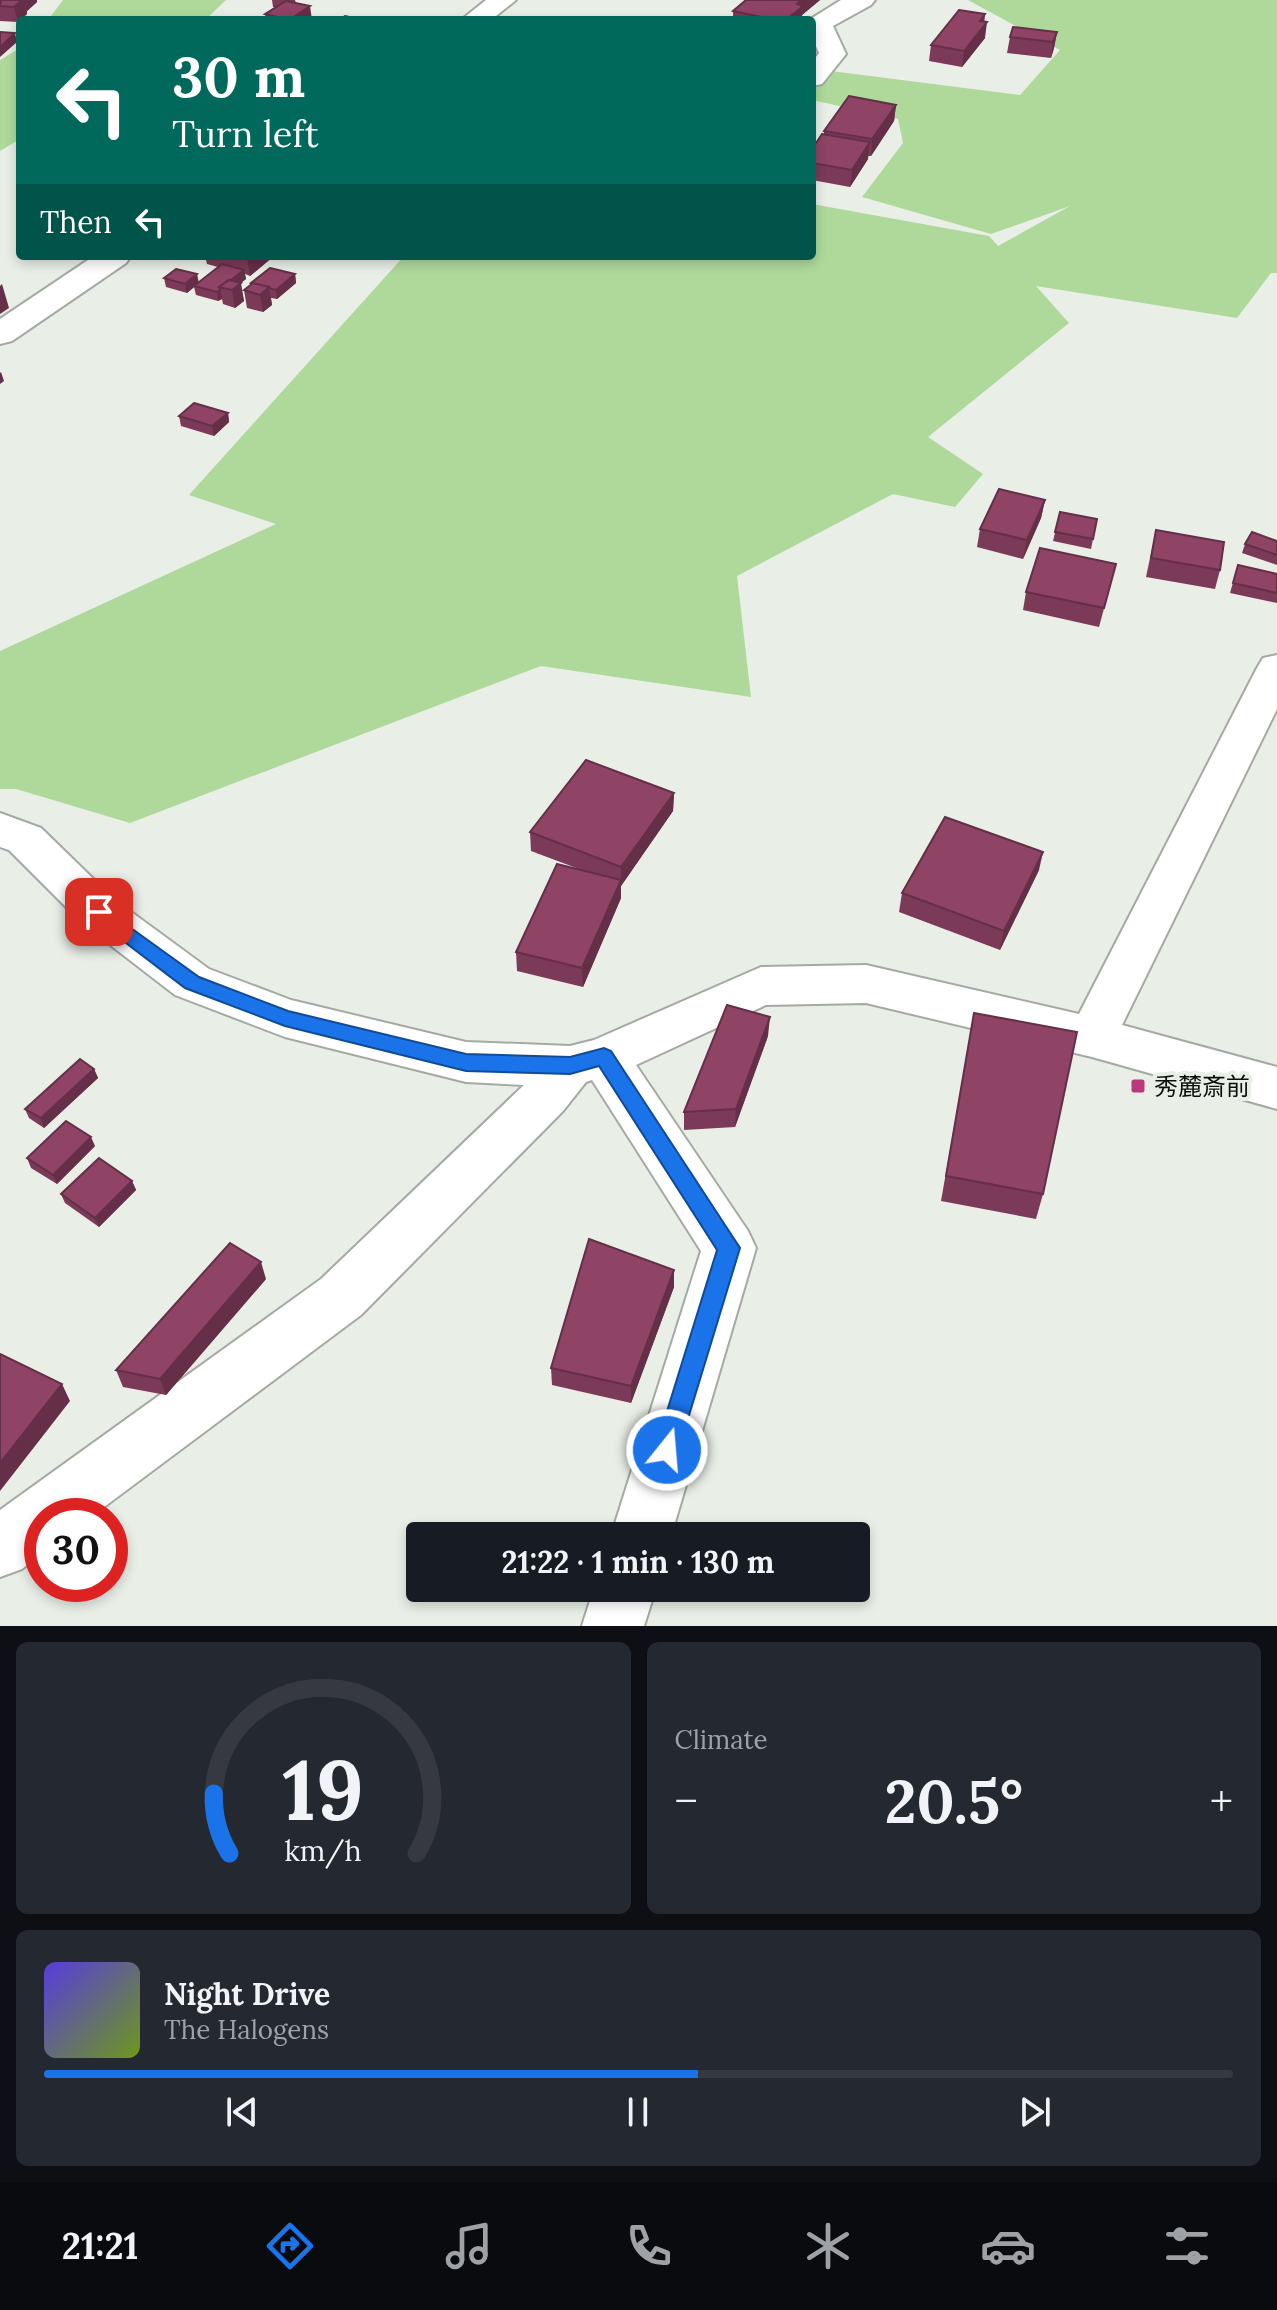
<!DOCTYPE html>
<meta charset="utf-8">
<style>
body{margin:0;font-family:Lora,"Noto Sans JP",serif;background:#242831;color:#f1f3f6;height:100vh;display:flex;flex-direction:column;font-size:30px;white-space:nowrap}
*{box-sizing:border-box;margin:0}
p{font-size:26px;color:#9ea1a6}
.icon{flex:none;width:44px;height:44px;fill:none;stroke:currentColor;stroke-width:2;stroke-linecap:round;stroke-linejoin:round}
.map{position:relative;height:1626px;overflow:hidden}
.details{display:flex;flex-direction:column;gap:16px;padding:16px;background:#0d0f14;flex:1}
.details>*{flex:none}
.hud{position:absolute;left:16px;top:16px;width:800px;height:244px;border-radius:8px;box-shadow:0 4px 12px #0003;background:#00695c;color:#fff;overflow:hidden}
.speed{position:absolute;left:24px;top:1498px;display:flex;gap:16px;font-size:40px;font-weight:700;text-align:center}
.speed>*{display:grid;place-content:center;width:104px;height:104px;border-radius:50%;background:#171b24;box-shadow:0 4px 12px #0003;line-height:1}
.speed .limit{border:12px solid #d22;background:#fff;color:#111}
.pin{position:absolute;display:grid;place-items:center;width:68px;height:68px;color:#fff;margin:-34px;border-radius:16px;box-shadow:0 4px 12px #0006}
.me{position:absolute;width:88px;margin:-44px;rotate:17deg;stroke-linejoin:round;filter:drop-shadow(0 0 6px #0008)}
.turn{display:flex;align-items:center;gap:28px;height:168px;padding:0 24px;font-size:36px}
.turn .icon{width:104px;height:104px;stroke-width:2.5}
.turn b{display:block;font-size:56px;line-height:68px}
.then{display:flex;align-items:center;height:76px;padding:0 24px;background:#0003;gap:16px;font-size:30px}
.big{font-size:60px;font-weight:800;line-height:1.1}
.details .card{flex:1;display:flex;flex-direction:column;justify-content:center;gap:12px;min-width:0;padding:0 28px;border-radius:12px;background:#242831}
.details .dial{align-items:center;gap:0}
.dial svg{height:208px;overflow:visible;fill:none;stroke:#363941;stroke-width:7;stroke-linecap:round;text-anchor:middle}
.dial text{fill:#f1f3f6;stroke:none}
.song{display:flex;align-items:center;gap:24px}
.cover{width:96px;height:96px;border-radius:12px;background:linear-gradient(135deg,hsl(250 70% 55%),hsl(80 70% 35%))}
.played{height:8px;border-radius:4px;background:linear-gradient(90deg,#1a73e8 55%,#363941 55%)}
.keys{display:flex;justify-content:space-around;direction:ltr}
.heat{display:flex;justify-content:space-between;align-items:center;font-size:44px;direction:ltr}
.details .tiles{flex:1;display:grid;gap:16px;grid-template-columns:1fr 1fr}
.card:last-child{grid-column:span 2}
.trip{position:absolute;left:406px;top:1522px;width:464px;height:80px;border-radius:8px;background:#171b24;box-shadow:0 4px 12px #0003;font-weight:800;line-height:80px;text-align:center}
.dock{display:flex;height:128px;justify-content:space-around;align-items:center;background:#090b0e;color:#9ea1a6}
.dock .icon{width:56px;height:56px}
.dock .selected{color:#1a73e8}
.dock b{font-size:36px;color:#f1f3f6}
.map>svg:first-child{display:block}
</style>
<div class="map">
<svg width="1277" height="1626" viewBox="0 0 1277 1626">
<rect width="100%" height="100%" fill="#e9eee7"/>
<g fill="#afd99b">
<polygon points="63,0 226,0 205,20 48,20"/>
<polygon points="968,0 1277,0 1277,273 1271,273 1237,318 1036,286 1069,323 928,437 983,474 955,507 893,494 737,576 751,697 541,666 130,823 16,789 0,789 0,651 276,524 189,495 404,256 812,256 812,204 989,236 998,246 1070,206 991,234 862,197 903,143 898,119 812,100 812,85 823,70 1020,95 1060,50"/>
<polygon points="20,48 20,139 0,151 0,60"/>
</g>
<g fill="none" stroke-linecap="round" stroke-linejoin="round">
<g stroke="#a5a9a3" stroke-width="4">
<g id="minor">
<polygon points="486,0 516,0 491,20 461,20"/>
<polygon points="841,0 875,0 871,5 833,26 846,54 822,84 812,86 812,62 819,53 812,37 812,20 809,20"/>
<polygon points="94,256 131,256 126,263 12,341 0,344 0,319"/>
<polygon points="1277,655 1277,709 1122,1025 1277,1067 1277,1109 1092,1057 866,1003 766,1005 636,1065 748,1231 756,1248 671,1536 611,1536 701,1251 592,1080 586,1082 563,1111 361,1315 92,1516 42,1516 42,1553 22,1569 0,1577 0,1510 321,1279 524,1085 466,1082 285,1037 175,995 83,924 9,850 0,847 0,813 41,828 115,900 209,969 291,1000 466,1042 570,1046 594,1040 761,967 866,965 1079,1014 1257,668 1263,658"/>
<polygon points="594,1588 656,1588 644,1626 582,1626"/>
</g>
</g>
<use href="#minor" fill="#fff" fill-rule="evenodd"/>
</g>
<g fill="#7b3a57">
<polygon points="0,0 37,0 37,2 27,11 27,14 18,22 0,21"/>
<polygon points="272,0 295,0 296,3 312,20 266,20 265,14 275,7 273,7"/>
<polygon points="745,0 820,0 802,15 802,20 733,20 733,11"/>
<polygon points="984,21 985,38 962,67 929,61 931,45"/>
<polygon points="1057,32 1054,48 1051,58 1007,53 1010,37"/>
<polygon points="896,105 894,121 871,156 868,156 868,159 850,187 812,180 812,149 824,134 824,131"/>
<polygon points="205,256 274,256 250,276 245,274 246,279 240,283 244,301 235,308 223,304 222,299 218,301 196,295 194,287 187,293 166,287 164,278 199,282 218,267 207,264"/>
<polygon points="295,274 296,283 277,299 271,298 272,305 263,312 247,308 244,290"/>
<polygon points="228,413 229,422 214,436 181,426 179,416"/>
<polygon points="1045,500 1041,518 1023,559 977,547 980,529"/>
<polygon points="1060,512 1097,519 1091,549 1053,541"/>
<polygon points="1156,530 1220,570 1215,589 1146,577"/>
<polygon points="1277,541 1277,565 1242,553 1245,544"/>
<polygon points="1116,564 1099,627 1023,610 1026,592"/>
<polygon points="1238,565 1277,574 1277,603 1230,593"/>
<polygon points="674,793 673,811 621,886 621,898 583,987 517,971 516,952 579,869 531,851 530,832"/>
<polygon points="1039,870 1000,950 899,912 902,893"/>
<polygon points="974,1013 1043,1194 1036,1219 941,1201"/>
<polygon points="768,1036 735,1127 684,1130 684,1112"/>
<polygon points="94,1069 98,1078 44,1128 29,1118 25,1109"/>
<polygon points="95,1146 57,1184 31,1168 27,1158"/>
<polygon points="132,1181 136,1190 99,1227 65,1203 61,1194"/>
<polygon points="674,1270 674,1287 631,1403 552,1385 551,1368"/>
<polygon points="266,1279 166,1395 123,1387 116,1370"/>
</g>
<g fill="#642f47">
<polygon points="22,0 24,0 27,14 18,22 14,7"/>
<polygon points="24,0 37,0 37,2 27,11"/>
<polygon points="802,0 820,0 802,15 802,20 786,20 797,4"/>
<polygon points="310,6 312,20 289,20"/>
<polygon points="985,14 984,26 987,22 985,38 962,67 964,51"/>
<polygon points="1057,32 1054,48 1051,58 1053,42"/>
<polygon points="15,33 17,42 0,57 0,47"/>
<polygon points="896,105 894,121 871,156 872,139"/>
<polygon points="870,142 868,159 850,187 852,170"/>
<polygon points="250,256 274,256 250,276 247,258"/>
<polygon points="244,270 246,279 232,290 222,288"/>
<polygon points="197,274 199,283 187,293 185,284"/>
<polygon points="295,274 296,283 277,299 276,290"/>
<polygon points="241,283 244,301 235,308 232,290"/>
<polygon points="2,284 9,308 0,314 0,286"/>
<polygon points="269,287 272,305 263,312 260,295"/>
<polygon points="220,290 222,299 218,301 217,292"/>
<polygon points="1,372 4,381 0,384 0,373"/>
<polygon points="228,413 229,422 214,436 212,426"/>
<polygon points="1045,500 1041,518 1023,559 1027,540"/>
<polygon points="674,793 673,811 621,886 621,898 583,987 582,968 621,880 621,867"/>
<polygon points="1043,852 1039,870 1000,950 1004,931"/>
<polygon points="770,1017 768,1036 735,1127 736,1109"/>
<polygon points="94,1069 98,1078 44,1128 41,1118"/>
<polygon points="91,1137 95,1146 57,1184 53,1175"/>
<polygon points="132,1181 136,1190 99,1227 95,1218"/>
<polygon points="261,1262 266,1279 166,1395 160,1379"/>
<polygon points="674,1270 674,1287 631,1403 631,1386"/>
<polygon points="62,1384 70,1401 0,1491 0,1463"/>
</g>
<g fill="#8f4365" stroke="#642f47" stroke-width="2">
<polygon points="1,0 22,0 14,7 0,6"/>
<polygon points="746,0 802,0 797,4 803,6 786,20 775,20 733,11"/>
<polygon points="286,1 310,6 289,20 265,14"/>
<polygon points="959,10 985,14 980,21 987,22 964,51 931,45"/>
<polygon points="345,16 362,20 339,20"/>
<polygon points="1013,27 1057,32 1053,42 1010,37"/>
<polygon points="0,32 15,33 0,47"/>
<polygon points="849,96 896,105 872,139 824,131"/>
<polygon points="822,134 870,142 852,170 812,163 812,149"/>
<polygon points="222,264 244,270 231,280 229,280 219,287 220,290 217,292 194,286"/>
<polygon points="270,268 295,274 276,290 268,288 269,287 251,283"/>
<polygon points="176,269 197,274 185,284 164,278"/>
<polygon points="229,280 241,283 232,290 219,287"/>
<polygon points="253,283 269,287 260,295 244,290"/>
<polygon points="194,403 228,413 212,426 179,416"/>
<polygon points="999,489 1045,500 1027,540 980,529"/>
<polygon points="1060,512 1097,519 1093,539 1055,532"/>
<polygon points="1156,530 1224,542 1220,570 1151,558"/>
<polygon points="1252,532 1277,541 1277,555 1245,544"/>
<polygon points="1040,548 1116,564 1104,608 1026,592"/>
<polygon points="1238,565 1277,574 1277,593 1233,583"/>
<polygon points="586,760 674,793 621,867 530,832"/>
<polygon points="945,817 1043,852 1004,931 902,893"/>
<polygon points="557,864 621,880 582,968 516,952"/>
<polygon points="727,1005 770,1017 736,1109 684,1112"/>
<polygon points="974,1013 1077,1032 1043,1194 946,1176"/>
<polygon points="80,1059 94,1069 41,1118 25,1109"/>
<polygon points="66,1121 91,1137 53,1175 27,1158"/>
<polygon points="99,1158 132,1181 95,1218 61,1194"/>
<polygon points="589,1239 674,1270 631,1386 551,1368"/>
<polygon points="230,1243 261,1262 160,1379 116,1370"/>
<polygon points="0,1354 62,1384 0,1463"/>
</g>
<polygon fill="#1a73e8" stroke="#114b97" stroke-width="2" points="99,905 199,977 288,1011 466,1054 570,1057 604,1048 611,1051 740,1248 676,1458 667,1461 659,1458 655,1450 717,1250 599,1066 570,1074 466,1071 285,1026 185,988 92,917 89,912"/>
<rect fill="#bc377b" stroke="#e9eee7" stroke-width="3" x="1130" y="1078" width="16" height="16" rx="4"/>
<g text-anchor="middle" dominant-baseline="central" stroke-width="8" stroke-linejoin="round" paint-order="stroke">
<g font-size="24" fill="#0d0f0c" stroke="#e9eee7" text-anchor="start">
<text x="1154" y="1086">秀麓斎前</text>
</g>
</g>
</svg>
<div class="speed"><div class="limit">30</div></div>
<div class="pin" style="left:99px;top:912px;background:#d93025"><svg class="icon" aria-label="arrive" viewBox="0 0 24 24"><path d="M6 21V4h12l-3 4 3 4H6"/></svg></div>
<svg class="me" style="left:667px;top:1450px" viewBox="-20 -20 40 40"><circle r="17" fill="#1a73e8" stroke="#fff" stroke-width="3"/><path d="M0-11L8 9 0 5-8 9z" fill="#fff"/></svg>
<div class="trip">21:22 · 1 min · 130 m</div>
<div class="hud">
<div class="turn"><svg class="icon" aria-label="left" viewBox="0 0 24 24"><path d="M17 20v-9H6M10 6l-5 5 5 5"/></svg><div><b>30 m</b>Turn left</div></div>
<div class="then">Then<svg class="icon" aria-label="left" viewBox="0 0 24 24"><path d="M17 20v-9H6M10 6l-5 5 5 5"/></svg></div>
</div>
</div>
<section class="details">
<div class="tiles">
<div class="card dial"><svg viewBox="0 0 100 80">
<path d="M14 69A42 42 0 1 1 86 69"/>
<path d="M14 69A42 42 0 0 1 8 46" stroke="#1a73e8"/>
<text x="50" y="56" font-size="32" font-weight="700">19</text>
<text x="50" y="72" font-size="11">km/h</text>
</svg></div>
<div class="card"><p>Climate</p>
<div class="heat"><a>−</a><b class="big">20.5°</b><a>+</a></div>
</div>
<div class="card">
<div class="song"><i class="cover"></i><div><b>Night Drive</b><p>The Halogens</p></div></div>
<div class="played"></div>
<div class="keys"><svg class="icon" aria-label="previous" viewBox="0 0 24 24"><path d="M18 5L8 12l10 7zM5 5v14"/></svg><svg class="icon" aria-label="pause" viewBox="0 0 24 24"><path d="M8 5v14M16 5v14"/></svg><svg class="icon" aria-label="next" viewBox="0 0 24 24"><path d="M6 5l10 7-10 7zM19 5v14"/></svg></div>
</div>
</div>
</section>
<nav class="dock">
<b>21:21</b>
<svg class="icon selected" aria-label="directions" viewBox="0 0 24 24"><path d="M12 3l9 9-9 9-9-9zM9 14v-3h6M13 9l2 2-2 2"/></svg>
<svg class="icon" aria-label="music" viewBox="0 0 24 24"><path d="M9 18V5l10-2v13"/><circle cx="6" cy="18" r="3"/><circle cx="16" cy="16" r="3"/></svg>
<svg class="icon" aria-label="phone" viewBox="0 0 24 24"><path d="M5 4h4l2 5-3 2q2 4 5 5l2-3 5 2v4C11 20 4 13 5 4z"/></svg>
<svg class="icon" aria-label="climate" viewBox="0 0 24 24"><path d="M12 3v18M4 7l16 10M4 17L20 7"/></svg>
<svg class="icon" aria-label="car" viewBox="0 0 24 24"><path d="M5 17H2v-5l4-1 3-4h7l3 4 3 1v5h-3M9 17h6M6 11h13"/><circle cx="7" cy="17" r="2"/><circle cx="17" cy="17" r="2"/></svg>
<svg class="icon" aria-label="filters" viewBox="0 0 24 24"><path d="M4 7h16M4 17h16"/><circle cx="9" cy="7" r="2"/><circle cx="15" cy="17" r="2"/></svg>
</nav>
